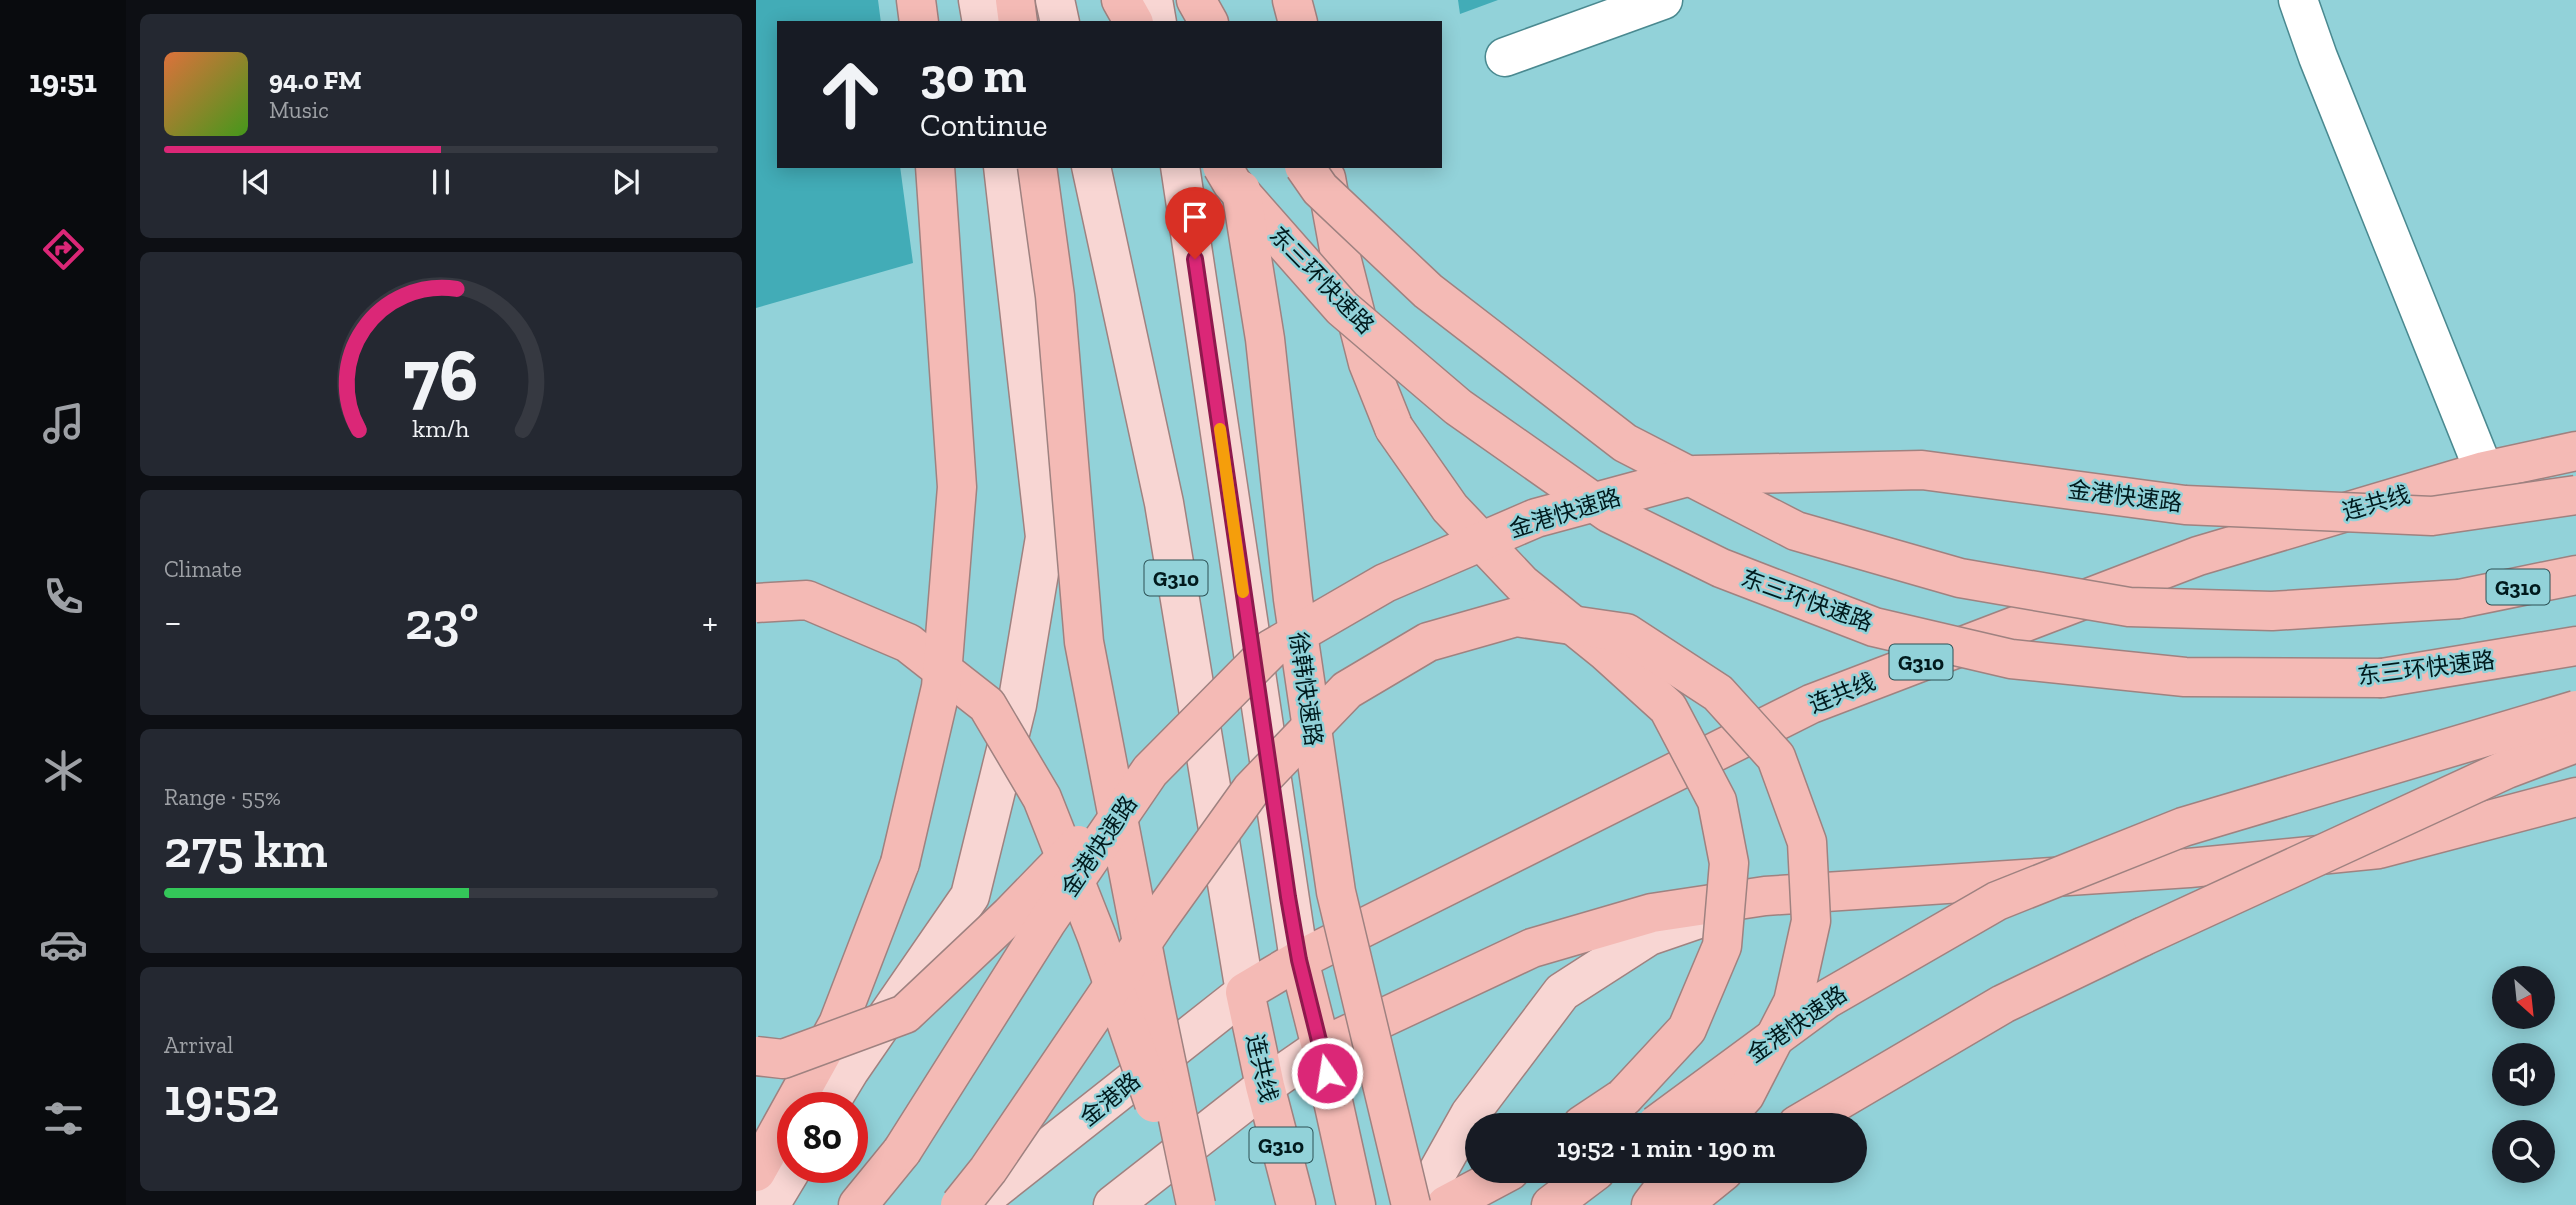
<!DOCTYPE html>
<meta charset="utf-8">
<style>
body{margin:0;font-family:"Zilla Slab","Noto Sans SC",serif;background:#242831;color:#f1f3f6;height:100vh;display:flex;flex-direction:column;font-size:26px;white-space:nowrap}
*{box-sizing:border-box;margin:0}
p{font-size:23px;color:#9ea1a6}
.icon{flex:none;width:38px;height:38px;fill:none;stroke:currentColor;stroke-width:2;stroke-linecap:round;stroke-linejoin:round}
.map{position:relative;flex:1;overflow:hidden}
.drawer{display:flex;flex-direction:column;gap:14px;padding:14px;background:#0d0f14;width:630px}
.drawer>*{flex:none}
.hud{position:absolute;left:21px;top:21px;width:665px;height:147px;border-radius:0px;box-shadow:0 4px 18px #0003;background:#171b24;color:#f1f3f6;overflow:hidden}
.needle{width:46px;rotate:153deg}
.tools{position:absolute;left:1736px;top:966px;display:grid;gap:14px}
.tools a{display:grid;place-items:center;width:63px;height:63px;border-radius:50%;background:#171b24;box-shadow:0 4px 18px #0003;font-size:35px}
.speed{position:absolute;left:21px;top:1092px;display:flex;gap:14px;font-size:35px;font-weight:700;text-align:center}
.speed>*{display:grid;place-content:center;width:91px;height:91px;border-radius:50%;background:#171b24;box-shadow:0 4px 18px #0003;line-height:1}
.speed .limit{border:10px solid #d22;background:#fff;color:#111}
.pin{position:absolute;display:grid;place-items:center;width:60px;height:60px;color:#fff;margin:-72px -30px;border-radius:50% 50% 50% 0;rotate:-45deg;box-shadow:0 0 7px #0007}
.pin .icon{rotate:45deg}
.me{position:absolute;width:77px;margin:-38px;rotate:347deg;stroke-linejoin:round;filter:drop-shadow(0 0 5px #0008)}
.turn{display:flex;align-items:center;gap:24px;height:147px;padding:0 28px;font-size:32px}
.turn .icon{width:91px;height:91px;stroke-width:2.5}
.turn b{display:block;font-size:49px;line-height:60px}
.big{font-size:52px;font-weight:600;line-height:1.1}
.drawer .card{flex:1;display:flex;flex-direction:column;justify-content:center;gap:10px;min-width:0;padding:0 24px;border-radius:10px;background:#242831}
.drawer .dial{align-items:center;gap:0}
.dial svg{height:182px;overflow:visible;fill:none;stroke:#363941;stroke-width:7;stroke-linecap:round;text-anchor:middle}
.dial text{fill:#f1f3f6;stroke:none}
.song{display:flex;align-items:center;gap:21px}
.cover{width:84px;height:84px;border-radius:10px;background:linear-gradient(135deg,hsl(20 70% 55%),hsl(100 70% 35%))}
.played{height:7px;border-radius:4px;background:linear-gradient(90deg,#db2777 50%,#363941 50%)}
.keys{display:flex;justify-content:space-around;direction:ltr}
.heat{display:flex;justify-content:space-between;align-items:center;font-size:38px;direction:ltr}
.charge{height:10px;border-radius:5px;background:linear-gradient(90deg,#34c759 55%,#363941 0)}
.trip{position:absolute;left:709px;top:1113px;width:402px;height:70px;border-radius:35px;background:#171b24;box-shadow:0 4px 18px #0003;font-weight:600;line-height:70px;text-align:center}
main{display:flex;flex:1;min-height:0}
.menu{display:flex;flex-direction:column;width:126px;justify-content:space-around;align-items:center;background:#090b0e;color:#9ea1a6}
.menu .icon{width:49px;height:49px}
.menu .active{color:#db2777}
.menu b{font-size:32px;color:#f1f3f6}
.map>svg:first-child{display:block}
</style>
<main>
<nav class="menu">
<b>19:51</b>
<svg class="icon active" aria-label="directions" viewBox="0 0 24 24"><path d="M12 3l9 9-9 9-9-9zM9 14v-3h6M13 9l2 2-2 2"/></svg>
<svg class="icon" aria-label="music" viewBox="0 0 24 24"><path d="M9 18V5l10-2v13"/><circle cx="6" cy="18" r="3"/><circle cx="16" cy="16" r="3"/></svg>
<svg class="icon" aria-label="phone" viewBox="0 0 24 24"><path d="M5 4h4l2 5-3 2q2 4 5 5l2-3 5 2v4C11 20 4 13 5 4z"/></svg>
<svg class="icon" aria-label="climate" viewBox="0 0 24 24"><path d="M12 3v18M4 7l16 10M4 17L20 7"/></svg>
<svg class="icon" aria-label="car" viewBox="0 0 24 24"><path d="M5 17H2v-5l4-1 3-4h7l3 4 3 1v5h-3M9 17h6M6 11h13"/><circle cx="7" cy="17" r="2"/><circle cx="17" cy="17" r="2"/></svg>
<svg class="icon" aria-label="filters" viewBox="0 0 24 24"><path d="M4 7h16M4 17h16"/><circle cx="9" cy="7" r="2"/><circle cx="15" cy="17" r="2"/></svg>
</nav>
<section class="drawer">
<div class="card">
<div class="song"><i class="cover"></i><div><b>94.0 FM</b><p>Music</p></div></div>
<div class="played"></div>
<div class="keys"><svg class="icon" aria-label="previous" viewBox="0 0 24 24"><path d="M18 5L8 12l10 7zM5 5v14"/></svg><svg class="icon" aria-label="pause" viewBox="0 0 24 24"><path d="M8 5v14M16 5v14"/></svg><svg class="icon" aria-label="next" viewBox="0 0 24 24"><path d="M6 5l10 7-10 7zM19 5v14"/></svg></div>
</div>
<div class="card dial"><svg viewBox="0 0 100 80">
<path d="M14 69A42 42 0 1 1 86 69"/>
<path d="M14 69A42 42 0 0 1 57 7" stroke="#db2777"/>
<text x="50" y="56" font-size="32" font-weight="700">76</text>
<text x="50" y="72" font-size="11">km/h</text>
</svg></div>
<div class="card"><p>Climate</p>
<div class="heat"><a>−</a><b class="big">23°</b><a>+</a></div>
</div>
<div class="card"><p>Range · 55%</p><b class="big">275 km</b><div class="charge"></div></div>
<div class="card"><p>Arrival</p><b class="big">19:52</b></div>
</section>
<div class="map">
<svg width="1820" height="1205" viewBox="0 0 1820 1205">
<rect width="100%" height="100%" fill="#92d2d9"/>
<g fill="#42acb7">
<polygon points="0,0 122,0 125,23 23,23 23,166 144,166 157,263 0,308"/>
<polygon points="702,0 742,0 704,14"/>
</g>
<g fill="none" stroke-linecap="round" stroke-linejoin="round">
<g stroke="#4a8990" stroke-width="41">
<g id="minor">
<polyline points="1542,0 1562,57 1728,471"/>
<polyline points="749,57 907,0"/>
</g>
</g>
<g stroke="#9f8280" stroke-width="41">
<g id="major">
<polyline points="222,0 226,23"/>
<polyline points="299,0 304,23"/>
<polyline points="397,0 401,23"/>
<polyline points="424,166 543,960"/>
<polyline points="71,1108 94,1070 214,896 261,705 289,537 247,166"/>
<polyline points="14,1205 37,1167"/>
<polyline points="219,1205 489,992 408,503 335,166"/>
<polyline points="357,1205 509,1086 565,1047"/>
<polyline points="663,1205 714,1114 806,992 893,936 960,913"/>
</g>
</g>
<g stroke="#9f8280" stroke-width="41">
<g id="highway">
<polyline points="160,0 163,23"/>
<polyline points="259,0 262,23"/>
<polyline points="365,0 378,23"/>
<polyline points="440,0 453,23"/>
<polyline points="536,0 542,23"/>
<polyline points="570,178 583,249 612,363 638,428"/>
<polyline points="1703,599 1820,575"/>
<polyline points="1626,678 1820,646"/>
<polyline points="543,960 565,1047 600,1205"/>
<polyline points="565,1047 776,948 896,913 1009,896 1433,868 1623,849 1820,797"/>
<polyline points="826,1125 868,1097"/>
<polyline points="1041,1125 1247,1004 1386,937"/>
<polyline points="0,1172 82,1024 144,863"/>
<polyline points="102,1205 146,1151"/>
<polyline points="540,1205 509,1086 489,992 543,960 1055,704 1442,556 1728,471 1820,451"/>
<polyline points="690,1205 754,1171"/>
<polyline points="795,1205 840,1171"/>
<polyline points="895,1205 921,1171"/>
<polyline points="926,1205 968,1171"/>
</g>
</g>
<use href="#minor" stroke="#fff" stroke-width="38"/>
<use href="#major" stroke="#f8d6d3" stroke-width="38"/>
<use href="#highway" stroke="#f4bab5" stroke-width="38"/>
<g stroke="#9f8280" stroke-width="41" stroke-linecap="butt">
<g id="highway-bridge">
<polyline points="281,166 299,296 328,642 395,989 440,1205"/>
<polyline points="466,166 476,183 586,308 702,407 853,513 965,568 1118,627 1255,659 1429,677 1626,678"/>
<polyline points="548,166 564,189 672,291 869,443 1040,531 1204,578 1373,607 1516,611 1703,599"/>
<polyline points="485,190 509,339 537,599 580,892 655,1205"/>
<polyline points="638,428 694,508 766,584 849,651 912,708 961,801 973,863 966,946 931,1029 868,1097"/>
<polyline points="0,603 51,600 152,643 231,705 286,798 341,937 398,1103"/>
<polyline points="144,863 185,687 201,487 179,166"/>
<polyline points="1386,937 1751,769 1820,743"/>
<polyline points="0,1056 27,1059 149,1014 254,915 322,845"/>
<polyline points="900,1125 1071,999 1241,901 1427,827 1820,710"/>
<polyline points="146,1151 290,923 394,771 515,649 629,583 780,518 939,475 1166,470 1429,505 1676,516 1820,495"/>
<polyline points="204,1205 232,1170 401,921 495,790 591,690 672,642 760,617 870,633 962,693 1020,757 1051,842 1055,921 1037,1002 989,1095 962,1125"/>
</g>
</g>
<use href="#highway-bridge" stroke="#f4bab5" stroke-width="38"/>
</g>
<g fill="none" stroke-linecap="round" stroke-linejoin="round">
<g stroke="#8e194d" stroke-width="18">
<polyline id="route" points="439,259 532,897 543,960 571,1073"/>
</g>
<use href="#route" stroke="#db2777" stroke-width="12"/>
<polyline stroke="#f59e0b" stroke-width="12" points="464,429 487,592"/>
</g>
<g text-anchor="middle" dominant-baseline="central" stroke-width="5" stroke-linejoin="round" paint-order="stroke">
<g fill="#92d2d9" stroke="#2c5155" stroke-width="2">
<rect x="388.5" y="560.5" width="63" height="35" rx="5"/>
<rect x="1730.5" y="569.5" width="63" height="35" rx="5"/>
<rect x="1133.5" y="644.5" width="63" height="35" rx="5"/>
<rect x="493.5" y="1127.5" width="63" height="35" rx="5"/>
</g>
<g font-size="21" font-weight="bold" fill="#011a1d">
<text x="420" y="578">G310</text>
<text x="1762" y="587">G310</text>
<text x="1165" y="662">G310</text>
<text x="525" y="1145">G310</text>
</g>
<g font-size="23" fill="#011a1d" stroke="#92d2d9">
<text transform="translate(566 280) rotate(46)">东三环快速路</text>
<text transform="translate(1369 496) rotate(7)">金港快速路</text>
<text transform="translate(1620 503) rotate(-16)">连共线</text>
<text transform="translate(809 513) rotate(-17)">金港快速路</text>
<text transform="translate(1051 600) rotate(20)">东三环快速路</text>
<text transform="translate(1670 668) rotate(-7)">东三环快速路</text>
<text transform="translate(550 689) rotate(82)">徐韩快速路</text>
<text transform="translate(1086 693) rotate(-22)">连共线</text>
<text transform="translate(343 846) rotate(-56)">金港快速路</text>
<text transform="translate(1041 1024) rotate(-35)">金港快速路</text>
<text transform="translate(506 1068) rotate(77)">连共线</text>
<text transform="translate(354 1099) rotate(-39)">金港路</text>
</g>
</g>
</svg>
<div class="tools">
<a><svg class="needle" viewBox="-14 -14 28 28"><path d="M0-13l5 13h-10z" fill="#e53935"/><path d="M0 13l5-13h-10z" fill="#9ea1a6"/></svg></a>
<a><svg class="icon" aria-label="sound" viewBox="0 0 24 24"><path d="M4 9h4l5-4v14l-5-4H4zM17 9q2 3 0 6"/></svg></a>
<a><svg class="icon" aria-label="search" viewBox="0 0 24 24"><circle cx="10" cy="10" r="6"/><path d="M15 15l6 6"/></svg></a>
</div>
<div class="speed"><div class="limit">80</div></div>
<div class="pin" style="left:439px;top:259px;background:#d93025"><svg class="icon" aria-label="arrive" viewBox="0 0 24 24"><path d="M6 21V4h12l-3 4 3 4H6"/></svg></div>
<svg class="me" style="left:571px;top:1073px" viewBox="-20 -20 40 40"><circle r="17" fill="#db2777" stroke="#fff" stroke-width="3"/><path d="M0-11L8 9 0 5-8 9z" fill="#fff"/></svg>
<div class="trip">19:52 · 1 min · 190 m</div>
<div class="hud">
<div class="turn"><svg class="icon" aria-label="ahead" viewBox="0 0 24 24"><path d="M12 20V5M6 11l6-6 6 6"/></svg><div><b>30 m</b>Continue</div></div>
</div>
</div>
</main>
